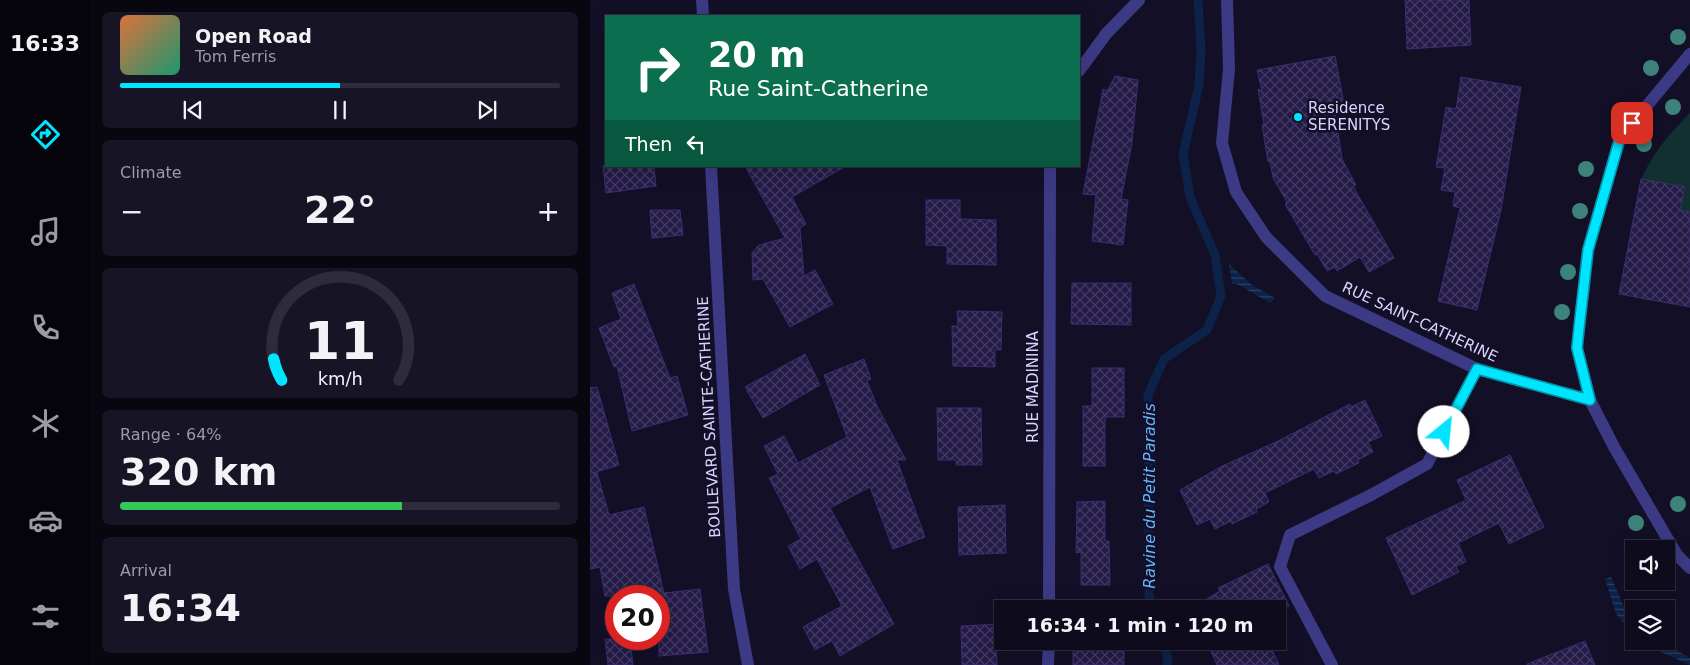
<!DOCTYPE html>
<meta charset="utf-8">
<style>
body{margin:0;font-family:"DejaVu Sans",sans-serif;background:#171425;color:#f1f3f6;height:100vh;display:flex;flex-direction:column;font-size:19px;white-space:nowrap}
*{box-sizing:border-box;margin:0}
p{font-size:16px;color:#9b9ba3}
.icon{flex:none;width:28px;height:28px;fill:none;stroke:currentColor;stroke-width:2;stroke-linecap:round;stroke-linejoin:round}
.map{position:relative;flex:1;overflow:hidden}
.sheet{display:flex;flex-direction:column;gap:12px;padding:12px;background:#08060f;width:500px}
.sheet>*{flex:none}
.hud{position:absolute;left:15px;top:15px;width:475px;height:152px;border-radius:0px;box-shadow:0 5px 20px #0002,0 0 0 1px #2e2b3b;background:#0b6e4f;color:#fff;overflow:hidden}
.fabs{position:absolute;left:1035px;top:540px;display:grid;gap:10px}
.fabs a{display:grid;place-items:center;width:50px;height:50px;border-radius:0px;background:#0e0b1c;box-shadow:0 5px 20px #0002,0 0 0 1px #2e2b3b;font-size:25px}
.speed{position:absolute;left:15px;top:585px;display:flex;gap:10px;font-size:25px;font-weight:700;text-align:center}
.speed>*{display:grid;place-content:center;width:65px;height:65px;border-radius:50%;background:#0e0b1c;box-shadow:0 5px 20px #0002,0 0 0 1px #2e2b3b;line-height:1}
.speed .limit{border:8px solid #d22;background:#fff;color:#111}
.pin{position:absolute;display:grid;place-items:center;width:42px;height:42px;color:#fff;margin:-21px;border-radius:10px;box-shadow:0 2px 8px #0006}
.me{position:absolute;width:55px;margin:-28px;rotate:28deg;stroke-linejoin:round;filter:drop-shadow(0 0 4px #0008)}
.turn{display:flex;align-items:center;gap:18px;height:105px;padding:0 20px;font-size:22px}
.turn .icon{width:65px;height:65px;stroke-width:2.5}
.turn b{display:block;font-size:35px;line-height:42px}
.then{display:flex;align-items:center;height:48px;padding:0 20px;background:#0003;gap:10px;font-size:19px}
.big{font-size:38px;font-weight:600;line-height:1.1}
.sheet .widget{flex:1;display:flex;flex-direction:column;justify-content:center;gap:8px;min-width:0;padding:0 18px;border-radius:8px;background:#171425}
.sheet .dial{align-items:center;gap:0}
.dial svg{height:130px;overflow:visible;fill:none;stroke:#2e2b3b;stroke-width:7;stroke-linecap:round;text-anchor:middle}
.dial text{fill:#f1f3f6;stroke:none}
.song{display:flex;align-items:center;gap:15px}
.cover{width:60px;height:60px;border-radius:8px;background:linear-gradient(135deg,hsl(20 70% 55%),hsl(160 70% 35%))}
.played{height:5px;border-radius:2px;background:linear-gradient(90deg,#00e5ff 50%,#2e2b3b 50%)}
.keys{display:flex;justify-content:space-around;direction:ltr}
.heat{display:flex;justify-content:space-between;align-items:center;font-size:28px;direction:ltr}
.charge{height:8px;border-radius:4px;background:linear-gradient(90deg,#34c759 64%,#2e2b3b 0)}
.trip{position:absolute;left:404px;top:600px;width:292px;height:50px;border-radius:0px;background:#0e0b1c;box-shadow:0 5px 20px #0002,0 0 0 1px #2e2b3b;font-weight:600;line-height:50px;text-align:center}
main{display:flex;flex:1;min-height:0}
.dock{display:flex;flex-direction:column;width:90px;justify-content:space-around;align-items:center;background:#06040b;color:#9b9ba3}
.dock .icon{width:35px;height:35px}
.dock .current{color:#00e5ff}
.dock b{font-size:22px;color:#f1f3f6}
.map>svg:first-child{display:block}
</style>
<main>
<nav class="dock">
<b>16:33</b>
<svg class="icon current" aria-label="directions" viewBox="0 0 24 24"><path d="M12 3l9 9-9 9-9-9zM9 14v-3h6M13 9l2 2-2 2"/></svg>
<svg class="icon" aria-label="music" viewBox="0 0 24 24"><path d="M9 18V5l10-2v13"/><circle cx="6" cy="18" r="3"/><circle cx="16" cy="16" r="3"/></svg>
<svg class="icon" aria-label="phone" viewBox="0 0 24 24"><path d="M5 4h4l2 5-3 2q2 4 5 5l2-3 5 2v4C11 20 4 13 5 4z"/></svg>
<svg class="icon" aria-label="climate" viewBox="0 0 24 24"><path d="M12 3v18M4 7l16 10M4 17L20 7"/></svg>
<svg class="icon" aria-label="car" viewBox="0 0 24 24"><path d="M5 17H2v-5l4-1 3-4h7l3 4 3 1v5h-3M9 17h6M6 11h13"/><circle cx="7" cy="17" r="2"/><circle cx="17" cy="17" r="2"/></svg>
<svg class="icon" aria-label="filters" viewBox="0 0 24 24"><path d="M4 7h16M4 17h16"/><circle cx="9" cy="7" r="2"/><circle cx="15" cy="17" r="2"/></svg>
</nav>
<section class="sheet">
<div class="widget">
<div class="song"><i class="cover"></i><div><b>Open Road</b><p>Tom Ferris</p></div></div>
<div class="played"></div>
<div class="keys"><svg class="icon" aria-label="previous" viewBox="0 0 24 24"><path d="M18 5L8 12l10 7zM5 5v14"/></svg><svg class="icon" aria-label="pause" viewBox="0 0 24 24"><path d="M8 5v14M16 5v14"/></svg><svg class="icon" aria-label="next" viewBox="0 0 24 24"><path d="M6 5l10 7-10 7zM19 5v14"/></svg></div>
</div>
<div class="widget"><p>Climate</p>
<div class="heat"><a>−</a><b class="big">22°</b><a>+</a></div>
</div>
<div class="widget dial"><svg viewBox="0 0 100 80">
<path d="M14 69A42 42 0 1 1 86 69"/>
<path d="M14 69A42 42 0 0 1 9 56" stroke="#00e5ff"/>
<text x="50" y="56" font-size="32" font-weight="700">11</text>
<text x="50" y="72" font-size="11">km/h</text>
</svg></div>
<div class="widget"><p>Range · 64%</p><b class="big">320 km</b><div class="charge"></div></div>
<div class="widget"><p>Arrival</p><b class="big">16:34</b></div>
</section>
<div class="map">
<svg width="1100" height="665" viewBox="0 0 1100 665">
<defs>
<pattern id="water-rules" width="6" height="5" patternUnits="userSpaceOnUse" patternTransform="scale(1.25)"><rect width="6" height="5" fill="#0c2248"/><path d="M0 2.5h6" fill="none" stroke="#2f4163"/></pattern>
<pattern id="building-cross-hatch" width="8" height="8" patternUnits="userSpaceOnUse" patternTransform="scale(1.25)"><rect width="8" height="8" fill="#241b47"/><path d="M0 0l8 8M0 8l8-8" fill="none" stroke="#433b63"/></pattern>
</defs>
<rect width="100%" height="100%" fill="#130f26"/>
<path fill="#12302f" d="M1100 113V212L1090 210 1095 187 1051 179C1064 152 1079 134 1100 113Z"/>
<g fill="url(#water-rules)">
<polygon points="639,264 662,285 685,298 680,303 647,284 642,284"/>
<polygon points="1021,577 1034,607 1044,620 1044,635 1026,614 1015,579"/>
<polygon points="1052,641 1070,641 1100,658 1100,665 1064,649"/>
</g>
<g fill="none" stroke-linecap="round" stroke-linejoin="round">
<g stroke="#0c2248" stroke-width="9">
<polyline points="563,609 559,595 558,395 574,359 617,330 631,296 625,255 600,197 593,154 609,85 611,50 608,0"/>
<polyline points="573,641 578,659 577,665"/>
</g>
</g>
<g fill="url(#building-cross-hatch)" stroke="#3b2d73">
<polygon points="815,0 879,0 881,45 817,49"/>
<polygon points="745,56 754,104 744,106 752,159 766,185 763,186 804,258 779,272 770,257 747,271 745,267 737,271 727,254 725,255 695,204 697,202 683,178 680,161 678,162 672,125 674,125 668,89 672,91 667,70"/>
<polygon points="525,76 548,80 542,143 531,199 538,200 533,245 502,241 506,195 493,194 513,89 517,91"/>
<polygon points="871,77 931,87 911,210 887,310 848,301 870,208 863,206 865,192 851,190 855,168 846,167 856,107 866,109"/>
<polygon points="13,166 64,166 66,186 16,193"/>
<polygon points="155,166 256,166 202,197 216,224 210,228 214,276 225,270 243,304 200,327 173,279 163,280 162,253 169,245 195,238"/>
<polygon points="1051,179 1095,187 1090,210 1100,212 1100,307 1029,294"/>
<polygon points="336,200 370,200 370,219 406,220 406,265 357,264 357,246 336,245"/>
<polygon points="60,210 90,210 93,235 62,238"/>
<polygon points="482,283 541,283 541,325 481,324"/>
<polygon points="44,284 80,378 87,376 98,415 42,431 27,366 24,367 9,328 31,319 22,293"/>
<polygon points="367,311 412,312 411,350 405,350 405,367 363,366 362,326 368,326"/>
<polygon points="215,354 230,385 173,418 155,387"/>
<polygon points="274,359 281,379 277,381 287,406 316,460 307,460 335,537 303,549 280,487 240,508 304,624 250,656 242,641 225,650 213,627 252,606 227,559 210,569 198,546 211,539 179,478 188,474 174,446 194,436 208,463 257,437 234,375"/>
<polygon points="502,368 534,368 534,417 515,417 515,466 493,466 493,406 502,406"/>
<polygon points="7,387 29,465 3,473 7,472 19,515 54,507 74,593 110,589 118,652 69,656 69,596 15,596 10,567 0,569 0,388"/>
<polygon points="775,400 792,436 778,442 783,452 768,460 769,463 746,474 744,471 729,478 724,469 675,493 679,502 666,509 667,512 642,524 641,521 625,529 620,519 607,525 590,490 632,466 686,442 760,404 761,407"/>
<polygon points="347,408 391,408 392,465 366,465 366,460 348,460"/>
<polygon points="920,455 954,527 919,544 909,523 868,543 876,562 866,566 869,572 822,595 796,538 876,500 867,480"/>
<polygon points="515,501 515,541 519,541 520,585 491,585 491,552 486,553 487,502"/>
<polygon points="415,505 416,553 369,555 368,507"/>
<polygon points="678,564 699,606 688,612 688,609 600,609 630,591 628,588"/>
<polygon points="412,624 412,647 406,648 407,665 372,665 371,626"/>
<polygon points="15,639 40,639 43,665 18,665"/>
<rect x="483" y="641" width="51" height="24"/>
<polygon points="616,641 678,641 689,665 627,665"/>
<polygon points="995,641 1005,665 937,665 937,664"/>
</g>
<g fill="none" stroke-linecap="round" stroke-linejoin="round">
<polyline stroke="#3d3a85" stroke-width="12" points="742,665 690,567 700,535 781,495 837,464 887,369"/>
<g stroke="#3d3a85" stroke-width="12">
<polyline points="112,0 113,16"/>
<polyline points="637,0 639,69 632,143 646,192 676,237 735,296 887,369 1000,400"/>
<polyline points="1100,54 1030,138 998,250 987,348 1000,400 1024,447 1087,555 1100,568"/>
<polyline points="489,71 516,34 549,0"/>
<polyline points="121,166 144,589 158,665"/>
<polyline points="459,609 460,166"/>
<polyline points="458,665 459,641"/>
</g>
</g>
<g fill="#3d827b">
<circle cx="1088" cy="37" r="8"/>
<circle cx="1061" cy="68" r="8"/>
<circle cx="1083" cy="107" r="8"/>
<circle cx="1054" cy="144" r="8"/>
<circle cx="996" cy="169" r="8"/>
<circle cx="990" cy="211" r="8"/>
<circle cx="978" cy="272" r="8"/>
<circle cx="972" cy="312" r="8"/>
<circle cx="1088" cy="504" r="8"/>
<circle cx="1046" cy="523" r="8"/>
</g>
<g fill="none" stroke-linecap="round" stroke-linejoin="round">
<g stroke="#0095a6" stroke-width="12">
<polyline id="route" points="854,432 887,369 1000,400 987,348 989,328 998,250 1030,138 1042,123"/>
</g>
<use href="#route" stroke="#00e5ff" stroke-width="9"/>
</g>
<circle fill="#00e5ff" stroke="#130f26" stroke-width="2" cx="708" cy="117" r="5"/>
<g text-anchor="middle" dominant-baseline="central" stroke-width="5" stroke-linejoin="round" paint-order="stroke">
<g font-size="15" fill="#d9d4ff" stroke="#130f26" text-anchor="start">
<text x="718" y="108">Residence<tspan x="718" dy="17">SERENITYS</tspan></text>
</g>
<g font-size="15" fill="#d9d4ff" stroke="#130f26">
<text transform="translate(830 322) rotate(25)">RUE SAINT-CATHERINE</text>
<text transform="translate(443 387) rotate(-90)">RUE MADININA</text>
<text transform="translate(119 417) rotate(-93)">BOULEVARD SAINTE-CATHERINE</text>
</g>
<g font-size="16" font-style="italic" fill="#62b6ff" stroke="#130f26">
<text transform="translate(559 496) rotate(-90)">Ravine du Petit Paradis</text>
</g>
</g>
</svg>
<div class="fabs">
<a><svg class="icon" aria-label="sound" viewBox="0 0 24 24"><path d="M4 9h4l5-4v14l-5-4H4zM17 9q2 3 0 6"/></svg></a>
<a><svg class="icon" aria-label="layers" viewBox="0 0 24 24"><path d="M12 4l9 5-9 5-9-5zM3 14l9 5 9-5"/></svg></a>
</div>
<div class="speed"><div class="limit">20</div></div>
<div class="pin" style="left:1042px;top:123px;background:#d93025"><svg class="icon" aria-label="arrive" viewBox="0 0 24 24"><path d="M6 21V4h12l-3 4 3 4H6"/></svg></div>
<svg class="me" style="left:854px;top:432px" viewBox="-20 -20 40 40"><circle r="19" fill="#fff"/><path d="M0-13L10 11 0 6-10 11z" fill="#00e5ff"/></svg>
<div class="trip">16:34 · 1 min · 120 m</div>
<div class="hud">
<div class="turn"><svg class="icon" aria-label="right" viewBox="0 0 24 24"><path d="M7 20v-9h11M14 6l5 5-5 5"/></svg><div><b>20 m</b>Rue Saint-Catherine</div></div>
<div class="then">Then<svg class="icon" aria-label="left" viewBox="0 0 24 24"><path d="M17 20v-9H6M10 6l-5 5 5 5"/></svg></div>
</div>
</div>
</main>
